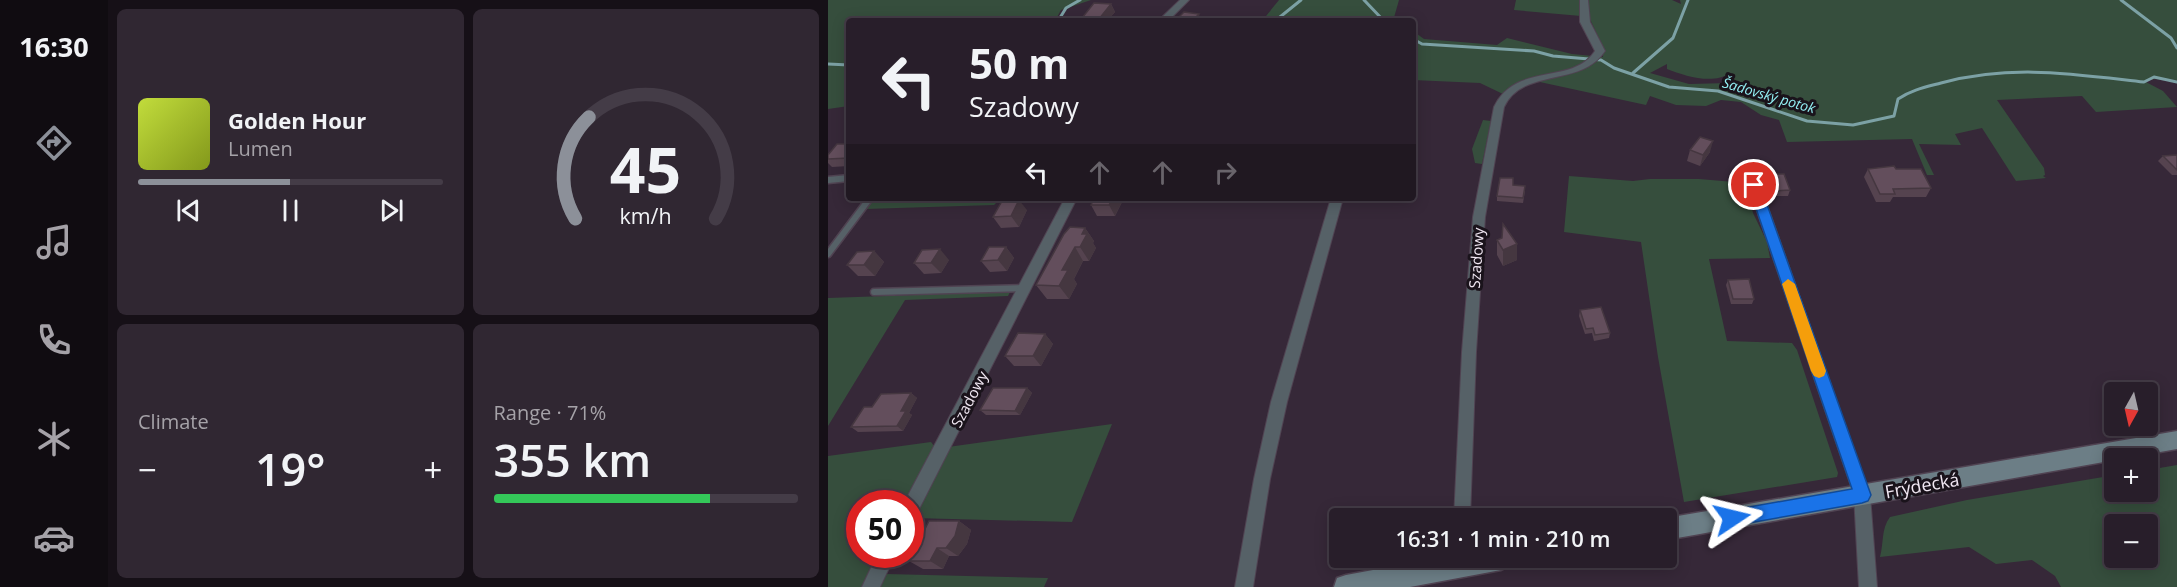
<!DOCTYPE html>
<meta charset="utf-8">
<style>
body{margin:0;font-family:"Open Sans",sans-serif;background:#302732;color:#f1f3f6;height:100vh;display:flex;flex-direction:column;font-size:22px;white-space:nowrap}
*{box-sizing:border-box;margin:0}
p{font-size:20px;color:#a5a2a8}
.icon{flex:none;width:33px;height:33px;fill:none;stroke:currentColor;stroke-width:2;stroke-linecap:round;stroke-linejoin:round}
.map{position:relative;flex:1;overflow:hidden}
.sheet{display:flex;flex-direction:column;gap:9px;padding:9px;background:#161017;width:720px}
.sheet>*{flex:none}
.hud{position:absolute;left:18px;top:18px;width:570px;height:183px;border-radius:6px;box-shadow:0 3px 15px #0003,0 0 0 2px #443c47;background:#281e2a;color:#f1f3f6;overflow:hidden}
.needle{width:39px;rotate:188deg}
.buttons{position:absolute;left:1276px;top:382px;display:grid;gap:12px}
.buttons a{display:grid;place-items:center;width:54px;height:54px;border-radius:6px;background:#281e2a;box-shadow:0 3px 15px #0003,0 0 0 2px #443c47;font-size:30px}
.speed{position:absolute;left:18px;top:490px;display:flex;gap:12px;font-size:30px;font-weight:700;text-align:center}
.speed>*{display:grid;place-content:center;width:78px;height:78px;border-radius:50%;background:#281e2a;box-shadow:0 3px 15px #0003,0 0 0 2px #443c47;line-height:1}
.speed .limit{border:9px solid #d22;background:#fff;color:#111}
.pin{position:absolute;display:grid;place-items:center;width:51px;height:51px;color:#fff;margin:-26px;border:3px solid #fff;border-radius:50%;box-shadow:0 2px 6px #0007}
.me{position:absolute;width:66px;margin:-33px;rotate:80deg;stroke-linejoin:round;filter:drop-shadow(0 0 4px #0008)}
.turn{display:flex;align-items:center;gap:21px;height:126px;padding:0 24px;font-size:27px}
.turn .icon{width:78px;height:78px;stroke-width:2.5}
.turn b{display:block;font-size:42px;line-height:51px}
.lanes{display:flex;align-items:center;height:57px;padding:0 24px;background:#0003;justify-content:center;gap:30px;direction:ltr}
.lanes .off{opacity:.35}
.big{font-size:45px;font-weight:600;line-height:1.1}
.sheet .tile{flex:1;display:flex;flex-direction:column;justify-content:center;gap:9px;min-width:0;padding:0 21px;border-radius:9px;background:#302732}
.sheet .dial{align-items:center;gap:0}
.dial svg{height:156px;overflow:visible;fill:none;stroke:#443c47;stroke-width:7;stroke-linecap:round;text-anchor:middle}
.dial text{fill:#f1f3f6;stroke:none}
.song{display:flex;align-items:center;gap:18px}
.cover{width:72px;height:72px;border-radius:9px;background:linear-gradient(135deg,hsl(70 70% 55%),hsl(70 70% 35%))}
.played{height:6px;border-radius:3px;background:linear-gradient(90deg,#8c9099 50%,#443c47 50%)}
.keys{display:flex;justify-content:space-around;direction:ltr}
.heat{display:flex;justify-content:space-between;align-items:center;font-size:33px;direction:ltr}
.charge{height:9px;border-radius:4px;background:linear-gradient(90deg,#34c759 71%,#443c47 0)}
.sheet .tiles{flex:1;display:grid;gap:9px;grid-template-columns:repeat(2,1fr)}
.trip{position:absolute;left:501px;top:508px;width:348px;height:60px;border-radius:6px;background:#281e2a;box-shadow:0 3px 15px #0003,0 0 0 2px #443c47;font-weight:600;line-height:60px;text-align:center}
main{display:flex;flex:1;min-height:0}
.tabs{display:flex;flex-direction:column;width:108px;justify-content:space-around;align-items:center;background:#100c11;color:#a5a2a8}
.tabs .icon{width:42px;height:42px}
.tabs .active{color:#8c9099}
.tabs b{font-size:27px;color:#f1f3f6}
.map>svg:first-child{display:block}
</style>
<main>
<nav class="tabs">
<b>16:30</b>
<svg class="icon active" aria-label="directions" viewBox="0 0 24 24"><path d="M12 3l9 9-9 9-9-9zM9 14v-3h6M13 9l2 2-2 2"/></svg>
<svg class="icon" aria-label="music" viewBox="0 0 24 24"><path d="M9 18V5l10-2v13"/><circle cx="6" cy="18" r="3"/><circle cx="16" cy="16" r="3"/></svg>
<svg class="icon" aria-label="phone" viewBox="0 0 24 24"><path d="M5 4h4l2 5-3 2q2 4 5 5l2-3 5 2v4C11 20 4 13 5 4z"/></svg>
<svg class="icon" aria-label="climate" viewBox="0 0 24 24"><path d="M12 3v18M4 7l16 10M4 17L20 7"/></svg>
<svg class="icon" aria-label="car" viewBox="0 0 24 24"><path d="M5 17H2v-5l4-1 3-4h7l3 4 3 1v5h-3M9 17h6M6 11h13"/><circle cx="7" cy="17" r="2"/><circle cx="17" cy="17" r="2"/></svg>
</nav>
<section class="sheet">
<div class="tiles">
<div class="tile">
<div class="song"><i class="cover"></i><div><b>Golden Hour</b><p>Lumen</p></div></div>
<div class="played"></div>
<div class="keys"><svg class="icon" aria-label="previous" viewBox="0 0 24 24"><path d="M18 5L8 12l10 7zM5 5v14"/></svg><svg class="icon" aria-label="pause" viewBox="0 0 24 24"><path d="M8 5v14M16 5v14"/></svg><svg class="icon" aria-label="next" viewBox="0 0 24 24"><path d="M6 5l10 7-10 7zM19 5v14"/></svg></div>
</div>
<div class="tile dial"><svg viewBox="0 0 100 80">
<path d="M14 69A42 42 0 1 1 86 69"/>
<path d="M14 69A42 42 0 0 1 21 17" stroke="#8c9099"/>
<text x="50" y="56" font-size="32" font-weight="700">45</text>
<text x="50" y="72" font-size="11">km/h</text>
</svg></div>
<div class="tile"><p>Climate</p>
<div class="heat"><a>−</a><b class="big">19°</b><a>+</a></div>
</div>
<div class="tile"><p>Range · 71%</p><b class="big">355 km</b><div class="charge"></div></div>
</div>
</section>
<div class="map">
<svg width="1349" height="587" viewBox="0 0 1349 587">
<rect width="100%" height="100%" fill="#362838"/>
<g fill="#364e3d" fill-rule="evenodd">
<polygon points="0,0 263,0 233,10 228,19 237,17 238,21 21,21 21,106 0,109"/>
<polygon points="451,0 571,0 565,21 434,21"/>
<polygon points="688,0 754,0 753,16 686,10"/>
<path d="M761 0H844L853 4 852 0H1349V80L1326 79 1316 81 1335 91 1349 107 1268 112 1254 96 1169 100 1216 168 1217 175 1215 176 1218 178 1188 181 1154 128 1127 134 1133 145 1091 144 1106 175H1099L1084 139 959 142 951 120 933 115 913 102 893 100 878 106 848 105 822 96 818 105 698 79 675 94 652 83 585 80V31L596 39 669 45 679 38 744 54 775 57 774 45 761 17ZM839 64V69C857 76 885 85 902 73L907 75 902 83 861 84 822 73Z"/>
<polygon points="655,120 663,121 654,164 647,163 644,149"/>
<polygon points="741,176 805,181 822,179 871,179 918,183 925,213 939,242 942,258 881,259 899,341 964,343 969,350 1010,473 1009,477 856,502 830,357 813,242 736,232"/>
<polygon points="45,198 239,198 237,201 169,202 166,205 37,209"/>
<polygon points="173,292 182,292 180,296 77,300 0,426 0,298"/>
<polygon points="284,424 244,522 85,518 120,447"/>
<polygon points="103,442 106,446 101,461 79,504 32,504 32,555 52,555 35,587 0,587 0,456"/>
<path d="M1349 465V587H1233L1227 576 1204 560 1168 564 1141 547 1052 557C1056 542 1053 529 1062 517L1139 500 1287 475V492H1320V470ZM1287 525H1320V558H1287Z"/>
<polygon points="58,574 220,578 216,587 52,587"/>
</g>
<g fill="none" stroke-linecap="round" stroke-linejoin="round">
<g stroke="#7ca1a5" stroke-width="3">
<polyline points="536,0 556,21"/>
<polyline points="1293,0 1343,38 1349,48"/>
<polyline points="230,21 238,8 252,0"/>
<polyline points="447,21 473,0"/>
<path d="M585 39 594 44 706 51 725 56 773 60 786 68 841 87 890 91 979 121 1025 125 1066 116 1070 99C1083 90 1098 87 1113 83 1184 64 1245 74 1316 82L1326 77 1349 82"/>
<polyline points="0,64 21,65"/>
<polyline points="805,73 845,38 860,0"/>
</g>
<g stroke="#504352" stroke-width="9">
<g id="lane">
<polyline points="0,180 21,178"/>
<polyline points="0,254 42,198"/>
<polyline points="46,292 198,288"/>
</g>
</g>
<g stroke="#504352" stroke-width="2">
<g id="street">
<polygon points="352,0 361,0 340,21 330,21"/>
<path d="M752 0H760L762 22 777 51C753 88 695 67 676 107L657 217 648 352 642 519H626L634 352 645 217 666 107C688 61 744 86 767 51L752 22Z"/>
<polygon points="926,181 932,185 1042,495 1049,587 1031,587 1026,495 920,185"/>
<polygon points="237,198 249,198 88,515 82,517 82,504 76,503"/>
<polygon points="503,198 515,198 459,402 442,479 425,587 407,587 426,479 443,402"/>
<polygon points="49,555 67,555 52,587 34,587"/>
</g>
</g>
<g stroke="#504352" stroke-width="3">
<g id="secondary">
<polygon points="1349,431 1349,449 838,540 838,519 835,519 838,518"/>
<polygon points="610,558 685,558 681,566 673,570 582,587 506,587 509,578 518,575"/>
</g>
</g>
<use href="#lane" stroke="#566167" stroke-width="6"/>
<use href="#street" fill="#566167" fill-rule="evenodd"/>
<use href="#secondary" fill="#6c7e86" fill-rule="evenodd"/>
</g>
<g fill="#55434f">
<polygon points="283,4 287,12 279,21 255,21 254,18"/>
<polygon points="21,144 21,166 4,167 0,163 0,155"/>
<polygon points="862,150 882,152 872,166 859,161"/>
<polygon points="1349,155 1349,175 1344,175 1330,161 1335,156"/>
<polygon points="1040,169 1068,169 1103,188 1098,197 1065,197 1062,202 1048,202 1036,177"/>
<polygon points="939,174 962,190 960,196 944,196 937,180"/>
<polygon points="685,185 697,191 695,203 669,201 669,196"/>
<polygon points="295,200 287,216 269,216 263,205"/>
<polygon points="199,210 191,227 173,228 165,217"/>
<polygon points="257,228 266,241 265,243 268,248 261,261 255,261 246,279 249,284 241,299 219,299 208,285"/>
<polygon points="669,240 689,244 689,260 675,266 669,255"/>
<polygon points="178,247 186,258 179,271 162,272 153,261"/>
<polygon points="46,251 56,262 47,276 30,276 19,265"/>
<polygon points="121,260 113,273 96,274 86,263"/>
<polygon points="900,280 926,299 924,304 903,304 898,285"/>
<polygon points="752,310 782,333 781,338 766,341 764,333 757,334 751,316"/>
<polygon points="217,334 225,344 213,366 186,366 177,356"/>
<polygon points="199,388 204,393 192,415 158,415 152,410"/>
<polygon points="83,393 89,398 81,413 84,415 75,431 30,432 23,427 44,407"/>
<polygon points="131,521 143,530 139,544 130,556 121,556 115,569 95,569 81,561"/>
</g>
<g fill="#453740">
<polygon points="283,4 287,12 279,21 272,21 271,19"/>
<polygon points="371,14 372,19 371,21 364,21"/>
<polygon points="885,141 882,152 872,166 875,155"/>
<polygon points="285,198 294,198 295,200 287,216 281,205"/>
<polygon points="191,200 199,210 191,227 183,216"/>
<polygon points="257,228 266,241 265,243 268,248 261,261 252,247 254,234"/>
<polygon points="689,244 689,260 675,266 675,250"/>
<polygon points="178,247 186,258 179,271 170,260"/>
<polygon points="247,247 255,261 246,279 249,284 241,299 231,286 234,270"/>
<polygon points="112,249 121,260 113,273 103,263"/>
<polygon points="46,251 56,262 47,276 36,265"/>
<polygon points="217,334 225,344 213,366 205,356"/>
<polygon points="199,388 204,393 192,415 187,411"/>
<polygon points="83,393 89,398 81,413 84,415 75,431 69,426 73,411"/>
<polygon points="131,521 143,530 139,544 130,556 118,548"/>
<polygon points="109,548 121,556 115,569 102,561"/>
</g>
<g fill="#634e5c" stroke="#453740" stroke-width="1.5">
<polygon points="266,3 283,4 271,19 254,18"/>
<polygon points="356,12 371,14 364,21 347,21"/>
<polygon points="872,137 885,141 875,155 862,150"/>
<polygon points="9,144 21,144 21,158 0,159 0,155"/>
<polygon points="1349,155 1349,170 1335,156"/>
<polygon points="1066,166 1068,169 1093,169 1103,188 1065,189 1067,194 1052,194 1040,169"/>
<polygon points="939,174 956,174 962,190 946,191"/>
<polygon points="672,178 685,178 685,185 697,186 695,198 669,196"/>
<polygon points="266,198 285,198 281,205 263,205"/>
<polygon points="191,200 183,216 165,217 174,201"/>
<polygon points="675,224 689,244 675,250 669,240 674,238"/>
<polygon points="242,227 257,228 254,234 259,234 252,247 247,247 234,270 240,270 231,286 208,285 236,234"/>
<polygon points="161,247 178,247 170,260 153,261"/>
<polygon points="112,249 103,263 86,263 94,250"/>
<polygon points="46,251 36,265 19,265 29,252"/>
<polygon points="921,279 926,299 905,299 900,280"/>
<polygon points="773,307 782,333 767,335 765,328 758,329 752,310"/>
<polygon points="190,333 217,334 205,356 177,356"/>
<polygon points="165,388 199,388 187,411 152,410"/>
<polygon points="83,393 73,411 78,411 69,426 23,427 36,407 44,407 53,394"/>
<polygon points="101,521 131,521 127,536 118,548 109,548 102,561 81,561"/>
</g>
<polygon fill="#1a73e8" stroke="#114b97" stroke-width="1.5" points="926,181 932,185 1043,495 1040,501 1034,503 904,526 898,524 895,518 898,512 904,510 1024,489 920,185"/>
<polygon fill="#f59e0b" points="960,279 967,284 998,371 996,376 991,378 986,376 983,371 954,284"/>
<g text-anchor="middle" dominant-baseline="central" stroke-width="6" stroke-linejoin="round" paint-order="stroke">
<g font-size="14" font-style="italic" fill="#93f0f4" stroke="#1a131b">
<text transform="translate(941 95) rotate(16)">Šadovský potok</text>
</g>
<g font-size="15" fill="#f1e8f3" stroke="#1a131b">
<text transform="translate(648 258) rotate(-86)">Szadowy</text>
<text transform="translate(141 399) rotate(-62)">Szadowy</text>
</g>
<g font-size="18" fill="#f1e8f3" stroke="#1a131b">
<text transform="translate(1094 485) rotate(-10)">Frýdecká</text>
</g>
</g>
</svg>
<div class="buttons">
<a><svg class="needle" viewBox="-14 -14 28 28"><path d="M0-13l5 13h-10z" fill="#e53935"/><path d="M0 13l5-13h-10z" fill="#a5a2a8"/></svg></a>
<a>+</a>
<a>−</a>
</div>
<div class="speed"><div class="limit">50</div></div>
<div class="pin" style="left:926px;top:185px;background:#d93025"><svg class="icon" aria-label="arrive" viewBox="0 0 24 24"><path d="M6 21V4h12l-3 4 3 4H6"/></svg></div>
<svg class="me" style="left:904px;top:518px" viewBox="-20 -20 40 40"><path d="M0-17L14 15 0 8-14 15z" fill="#1a73e8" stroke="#fff" stroke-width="4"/></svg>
<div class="trip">16:31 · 1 min · 210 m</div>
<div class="hud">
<div class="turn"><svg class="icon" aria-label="left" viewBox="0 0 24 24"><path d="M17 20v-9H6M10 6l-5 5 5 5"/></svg><div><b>50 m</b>Szadowy</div></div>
<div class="lanes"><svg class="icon" aria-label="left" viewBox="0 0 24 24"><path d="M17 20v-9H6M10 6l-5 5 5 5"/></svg><svg class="icon off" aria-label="ahead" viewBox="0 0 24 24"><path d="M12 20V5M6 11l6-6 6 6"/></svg><svg class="icon off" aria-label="ahead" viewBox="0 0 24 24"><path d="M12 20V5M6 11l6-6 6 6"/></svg><svg class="icon off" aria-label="right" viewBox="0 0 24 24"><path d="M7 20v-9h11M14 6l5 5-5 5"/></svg></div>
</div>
</div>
</main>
